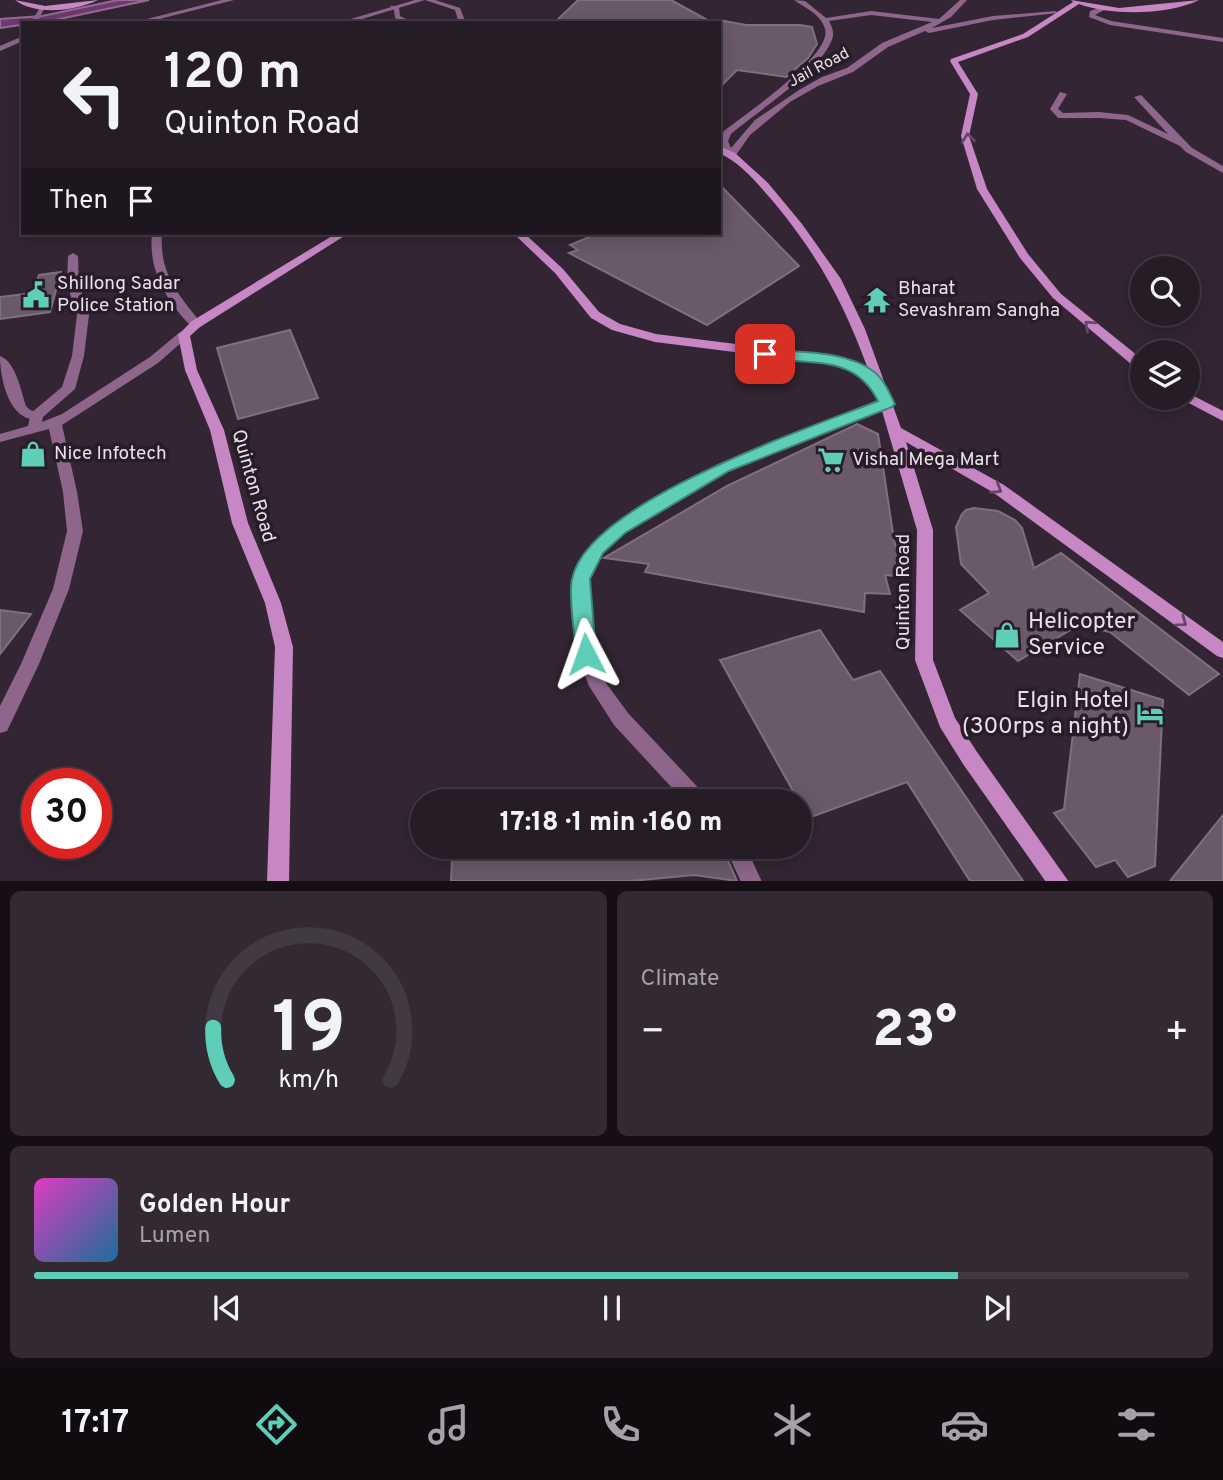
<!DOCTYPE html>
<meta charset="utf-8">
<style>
body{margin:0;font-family:Overpass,sans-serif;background:#322932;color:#f1f3f6;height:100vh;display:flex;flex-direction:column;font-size:26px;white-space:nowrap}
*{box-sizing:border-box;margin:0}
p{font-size:23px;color:#a4a1a7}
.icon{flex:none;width:38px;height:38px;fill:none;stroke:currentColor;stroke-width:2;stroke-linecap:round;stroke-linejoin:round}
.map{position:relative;height:881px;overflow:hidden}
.details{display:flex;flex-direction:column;gap:10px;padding:10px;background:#150f15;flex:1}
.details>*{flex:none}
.banner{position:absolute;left:21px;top:21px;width:700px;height:214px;border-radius:0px;box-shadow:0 4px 18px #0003,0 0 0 2px #423a43;background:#261c26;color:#f1f3f6;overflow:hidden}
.fabs{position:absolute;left:1130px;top:256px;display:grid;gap:14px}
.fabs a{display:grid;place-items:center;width:70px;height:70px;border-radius:50%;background:#261c26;box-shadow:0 4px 18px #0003,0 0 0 2px #423a43;font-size:35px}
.speed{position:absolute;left:21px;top:768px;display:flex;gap:14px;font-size:35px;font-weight:700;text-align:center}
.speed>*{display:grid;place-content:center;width:91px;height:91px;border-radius:50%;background:#261c26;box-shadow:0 4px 18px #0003,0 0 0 2px #423a43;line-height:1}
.speed .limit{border:10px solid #d22;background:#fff;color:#111}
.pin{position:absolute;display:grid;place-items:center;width:60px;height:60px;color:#fff;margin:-30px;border-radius:14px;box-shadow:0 4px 10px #0006}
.me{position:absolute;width:77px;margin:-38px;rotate:356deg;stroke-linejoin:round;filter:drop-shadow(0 0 5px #0008)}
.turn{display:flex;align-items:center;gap:24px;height:147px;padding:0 28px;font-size:32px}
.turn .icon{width:91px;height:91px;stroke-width:2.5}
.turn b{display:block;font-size:49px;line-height:60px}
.then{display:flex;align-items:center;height:66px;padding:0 28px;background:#0003;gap:14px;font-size:26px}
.big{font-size:52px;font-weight:800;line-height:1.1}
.details .card{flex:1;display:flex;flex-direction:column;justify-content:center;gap:10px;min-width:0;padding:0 24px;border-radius:10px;background:#322932}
.details .dial{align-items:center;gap:0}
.dial svg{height:182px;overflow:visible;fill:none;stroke:#423a43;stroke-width:7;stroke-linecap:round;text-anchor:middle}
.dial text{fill:#f1f3f6;stroke:none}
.song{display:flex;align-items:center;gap:21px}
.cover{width:84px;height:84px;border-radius:10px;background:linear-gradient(135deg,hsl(310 70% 55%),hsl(200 70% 35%))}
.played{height:7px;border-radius:4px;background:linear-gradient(90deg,#5eceb8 80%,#423a43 80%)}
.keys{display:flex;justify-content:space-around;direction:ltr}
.heat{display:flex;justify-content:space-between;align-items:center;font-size:38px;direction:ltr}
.details .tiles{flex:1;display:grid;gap:10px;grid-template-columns:1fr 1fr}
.card:last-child{grid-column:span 2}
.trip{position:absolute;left:410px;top:789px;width:402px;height:70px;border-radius:35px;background:#261c26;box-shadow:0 4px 18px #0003,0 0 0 2px #423a43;font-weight:800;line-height:70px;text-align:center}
.tabs{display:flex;height:112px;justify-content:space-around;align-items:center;background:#0f0b0f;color:#a4a1a7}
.tabs .icon{width:49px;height:49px}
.tabs .active{color:#5eceb8}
.tabs b{font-size:32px;color:#f1f3f6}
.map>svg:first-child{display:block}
</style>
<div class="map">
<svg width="1223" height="882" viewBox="0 0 1223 882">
<rect width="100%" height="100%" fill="#332533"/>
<polygon fill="#71396f" stroke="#956b94" stroke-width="2" points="118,0 149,0 55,20 0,28 0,19 42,16"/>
<g fill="#6a5968" stroke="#806f7f" stroke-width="2">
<polygon points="578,0 671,0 713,23 554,23"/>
<polygon points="719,20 746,25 800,25 812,27 817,44 808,58 786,77 737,70 719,88"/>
<polygon points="719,184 799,266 707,325 569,253 578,250 570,245 599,233 719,233"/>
<polygon points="61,272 50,312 0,319 0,297 33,293 39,275"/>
<polygon points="290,330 318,398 238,419 217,348"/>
<polygon points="857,424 878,434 894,540 904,577 885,575 890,594 865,593 864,612 645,572 649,564 604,558 727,486"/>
<polygon points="974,508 998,511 1015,520 1022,528 1034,568 1061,553 1219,674 1189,695 1110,632 1079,625 1018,661 960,610 989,593 961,564 956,527 962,514 966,510"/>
<polygon points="0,610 31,614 0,654"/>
<polygon points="820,630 853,680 880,671 1023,881 970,881 907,782 808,818 720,660"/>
<polygon points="1080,674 1163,700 1155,866 1128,877 1115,860 1096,867 1054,813 1064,809"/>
<polygon points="1223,815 1223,881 1170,881"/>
<polygon points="520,847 722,847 737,881 694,875 631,881 451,881 452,860"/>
</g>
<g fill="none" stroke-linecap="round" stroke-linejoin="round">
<g fill="#8e668c" fill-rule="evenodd">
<polygon points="425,0 435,0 460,8 466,23 459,23 455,10"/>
<polygon points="390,5 399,8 400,16 415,23 405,23 395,18 394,10"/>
<polygon points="1060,92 1067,94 1058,109 1063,113 1099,112 1128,115 1168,134 1134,97 1141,95 1192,148 1223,166 1223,173 1186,152 1180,146 1126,120 1099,118 1058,118 1050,109"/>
<path d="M0 356C16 362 21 391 26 406L30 410 41 413 43 416 41 419C10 425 0 380 0 356Z"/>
</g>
<g fill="#8e668c" fill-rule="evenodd">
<polygon points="222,0 234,0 144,23 131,23"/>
<polygon points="415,0 425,0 349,23 337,23"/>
<path d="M794 0 805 1 826 18 871 11 939 19 960 0H967L951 17 932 28 993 16 1055 11 1058 13 993 20 929 33 925 31 888 47 853 72 818 86 790 102 750 135 736 155 725 153 719 143 724 131C744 115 833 55 825 29 821 14 805 8 794 0ZM871 15 932 22 882 43 847 68 822 77 799 90 755 120 731 148 728 141 731 134C757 112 818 72 831 42 835 34 833 29 829 21Z"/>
<polygon points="42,5 45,7 37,23 30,23"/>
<polygon points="1102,7 1104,10 1095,15 1111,21 1223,38 1223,42 1110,25 1089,17 1090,11"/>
<polygon points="23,36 23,41 0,51 0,46"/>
<path d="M152 233H162C159 274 178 294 202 324L200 327H192C166 301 148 270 152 233Z"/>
<polygon points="73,253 78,256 79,284 89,315 84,356 75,389 43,417 42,422 62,414 150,357 180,332 184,331 190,335 158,363 62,425 77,492 83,531 69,589 39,664 7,731 0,733 0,706 21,664 53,589 67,531 63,492 49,429 0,442 0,434 28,426 31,413 62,387 72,356 77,315 67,284 68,256"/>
<polygon points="887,400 892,401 894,404 892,407 728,470 624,532 601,552 589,579 595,654 606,683 628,713 706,796 709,802 685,802 614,725 589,686 577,654 573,579 587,549 614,524 718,464"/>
<polygon points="725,847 746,847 762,882 741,882"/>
</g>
<g fill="#c786c4" fill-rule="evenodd">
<path d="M15 0 45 6 98 0C76 11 36 16 15 0Z"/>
<path d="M1071 0 1119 8 1199 0C1169 15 1111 16 1079 4L1028 37 958 62 978 94 969 136 987 189 1028 254 1061 294 1143 360V371L1138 370 1053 298 1020 258 977 189 961 136 970 94 950 61 951 59 1023 34 1073 2Z"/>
<path d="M719 146 735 153 768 183 802 224 841 279 865 329 901 428 1004 485 1223 642V658L1217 656 994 493 906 442 933 530V660L955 718 977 752 1069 882H1046L963 764 940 727 915 660 917 530 880 404 872 386 863 377 831 364 655 342 612 330 591 318 555 273 513 233H524L563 269 599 312 620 324 656 334 832 356 855 362 868 369C843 301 818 255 771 199 756 182 741 163 719 153Z"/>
<polygon points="337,233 349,233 200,327 190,336 197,370 224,430 248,523 281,603 293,647 289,882 267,882 275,647 265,603 232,523 210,430 185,370 178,335 192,321"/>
<polygon points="1188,393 1223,411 1223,421 1183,400 1182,397 1188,397"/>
</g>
</g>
<defs><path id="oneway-chevron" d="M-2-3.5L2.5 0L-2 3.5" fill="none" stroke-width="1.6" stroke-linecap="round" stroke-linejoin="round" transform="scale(1.75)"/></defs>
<g stroke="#684667">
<use href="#oneway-chevron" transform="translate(968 138) rotate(-96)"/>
<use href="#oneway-chevron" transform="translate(1089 325) rotate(-138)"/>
<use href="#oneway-chevron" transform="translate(997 489) rotate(32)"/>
<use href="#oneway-chevron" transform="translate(1182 622) rotate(36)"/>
</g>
<path fill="#5eceb8" stroke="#3d8678" stroke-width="2" d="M765 349C798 353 846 350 873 371 884 379 889 392 895 404L892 407 729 471 625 533 603 553 590 579 596 654 593 660 586 662 579 660 576 654C575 635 568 596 572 579 587 502 809 428 878 401 853 351 806 367 760 357V350Z"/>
<defs>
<g id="civic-bare" transform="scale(2.1)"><path d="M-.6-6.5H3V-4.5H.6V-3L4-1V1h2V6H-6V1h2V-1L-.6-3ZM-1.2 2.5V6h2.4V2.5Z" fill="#5eceb8" stroke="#291c29" stroke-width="2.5" paint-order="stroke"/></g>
<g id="temple-bare" transform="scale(2.1)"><path d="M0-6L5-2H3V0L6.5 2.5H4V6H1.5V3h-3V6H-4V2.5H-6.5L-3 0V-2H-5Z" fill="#5eceb8" stroke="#291c29" stroke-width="2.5" paint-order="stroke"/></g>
<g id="shop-bare" transform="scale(2.1)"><path d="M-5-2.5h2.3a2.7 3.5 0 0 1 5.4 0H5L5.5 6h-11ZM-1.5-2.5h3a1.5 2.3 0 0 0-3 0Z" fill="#5eceb8" stroke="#291c29" stroke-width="2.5" paint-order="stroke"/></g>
<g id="supermarket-bare" transform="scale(2.1)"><path d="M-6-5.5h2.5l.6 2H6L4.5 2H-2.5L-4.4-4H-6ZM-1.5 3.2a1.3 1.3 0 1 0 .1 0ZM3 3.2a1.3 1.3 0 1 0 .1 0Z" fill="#5eceb8" stroke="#291c29" stroke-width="2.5" paint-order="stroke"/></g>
<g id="hotel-bare" transform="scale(2.1)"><path d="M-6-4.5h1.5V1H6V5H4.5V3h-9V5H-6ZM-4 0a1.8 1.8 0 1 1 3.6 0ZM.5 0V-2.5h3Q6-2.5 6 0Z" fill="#5eceb8" stroke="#291c29" stroke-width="2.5" paint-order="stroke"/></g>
</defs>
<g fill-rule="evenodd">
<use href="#civic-bare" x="36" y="295"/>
<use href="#temple-bare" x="877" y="300"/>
<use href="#shop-bare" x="33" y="454"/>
<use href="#supermarket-bare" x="831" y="460"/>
<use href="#shop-bare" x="1007" y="635"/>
<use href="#hotel-bare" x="1150" y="714"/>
</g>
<g text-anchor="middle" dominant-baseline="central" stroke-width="7" stroke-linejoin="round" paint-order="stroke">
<g font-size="16" fill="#eae0e9" stroke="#291c29">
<text transform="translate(819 68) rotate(-28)">Jail Road</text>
</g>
<g font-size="19" fill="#eae0e9" stroke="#291c29" text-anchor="start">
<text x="57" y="284">Shillong Sadar<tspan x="57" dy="22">Police Station</tspan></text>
<text x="898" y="289">Bharat<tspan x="898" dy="22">Sevashram Sangha</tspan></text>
<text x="54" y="454">Nice Infotech</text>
<text x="852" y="460">Vishal Mega Mart</text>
</g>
<g font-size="19" fill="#eae0e9" stroke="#291c29">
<text transform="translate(253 486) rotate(74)">Quinton Road</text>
<text transform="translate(904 592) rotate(-90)">Quinton Road</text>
</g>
<g font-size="23" fill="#eae0e9" stroke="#291c29" text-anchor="start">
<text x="1028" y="622">Helicopter<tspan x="1028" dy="26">Service</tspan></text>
<text x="1129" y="701" text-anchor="end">Elgin Hotel<tspan x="1129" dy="26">(300rps a night)</tspan></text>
</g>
</g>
</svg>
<div class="fabs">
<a><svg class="icon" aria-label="search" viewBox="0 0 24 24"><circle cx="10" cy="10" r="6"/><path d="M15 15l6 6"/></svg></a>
<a><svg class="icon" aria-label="layers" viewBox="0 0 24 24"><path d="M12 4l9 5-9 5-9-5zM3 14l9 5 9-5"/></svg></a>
</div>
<div class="speed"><div class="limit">30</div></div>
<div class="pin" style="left:765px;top:354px;background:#d93025"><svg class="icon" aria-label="arrive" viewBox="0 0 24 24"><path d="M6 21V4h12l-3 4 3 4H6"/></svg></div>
<svg class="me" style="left:586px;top:654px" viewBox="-20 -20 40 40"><path d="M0-17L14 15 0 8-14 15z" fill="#5eceb8" stroke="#fff" stroke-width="4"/></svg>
<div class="trip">17:18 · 1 min · 160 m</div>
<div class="banner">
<div class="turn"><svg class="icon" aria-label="left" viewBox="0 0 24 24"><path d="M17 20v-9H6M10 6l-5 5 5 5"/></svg><div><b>120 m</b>Quinton Road</div></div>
<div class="then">Then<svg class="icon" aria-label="arrive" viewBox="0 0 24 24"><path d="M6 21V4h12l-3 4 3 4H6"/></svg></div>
</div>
</div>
<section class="details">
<div class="tiles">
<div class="card dial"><svg viewBox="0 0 100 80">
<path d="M14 69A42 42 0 1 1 86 69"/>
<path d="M14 69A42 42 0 0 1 8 46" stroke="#5eceb8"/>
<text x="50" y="56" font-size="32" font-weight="700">19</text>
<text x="50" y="72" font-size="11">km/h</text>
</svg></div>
<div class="card"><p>Climate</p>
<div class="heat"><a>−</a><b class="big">23°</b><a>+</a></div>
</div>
<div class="card">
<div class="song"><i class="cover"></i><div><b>Golden Hour</b><p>Lumen</p></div></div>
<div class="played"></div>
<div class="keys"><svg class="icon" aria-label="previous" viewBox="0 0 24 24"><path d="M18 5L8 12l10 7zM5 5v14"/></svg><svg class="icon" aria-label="pause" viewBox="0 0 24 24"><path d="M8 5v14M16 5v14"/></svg><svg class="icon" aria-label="next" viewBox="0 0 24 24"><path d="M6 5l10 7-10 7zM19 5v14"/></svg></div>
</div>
</div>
</section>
<nav class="tabs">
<b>17:17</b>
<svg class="icon active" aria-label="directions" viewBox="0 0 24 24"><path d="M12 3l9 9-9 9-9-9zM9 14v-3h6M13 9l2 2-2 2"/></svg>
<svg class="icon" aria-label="music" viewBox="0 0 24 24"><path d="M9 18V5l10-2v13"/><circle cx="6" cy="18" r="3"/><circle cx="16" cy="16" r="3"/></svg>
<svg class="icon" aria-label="phone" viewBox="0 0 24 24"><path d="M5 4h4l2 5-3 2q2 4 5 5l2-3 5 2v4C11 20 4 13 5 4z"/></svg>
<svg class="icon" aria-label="climate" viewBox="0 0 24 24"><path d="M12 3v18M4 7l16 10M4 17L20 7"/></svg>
<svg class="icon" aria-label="car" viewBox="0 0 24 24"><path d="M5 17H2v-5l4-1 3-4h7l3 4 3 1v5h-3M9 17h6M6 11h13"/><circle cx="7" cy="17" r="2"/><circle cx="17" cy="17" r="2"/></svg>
<svg class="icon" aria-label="filters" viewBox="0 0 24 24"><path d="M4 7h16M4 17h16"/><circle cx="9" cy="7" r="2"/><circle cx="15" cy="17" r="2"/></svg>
</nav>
